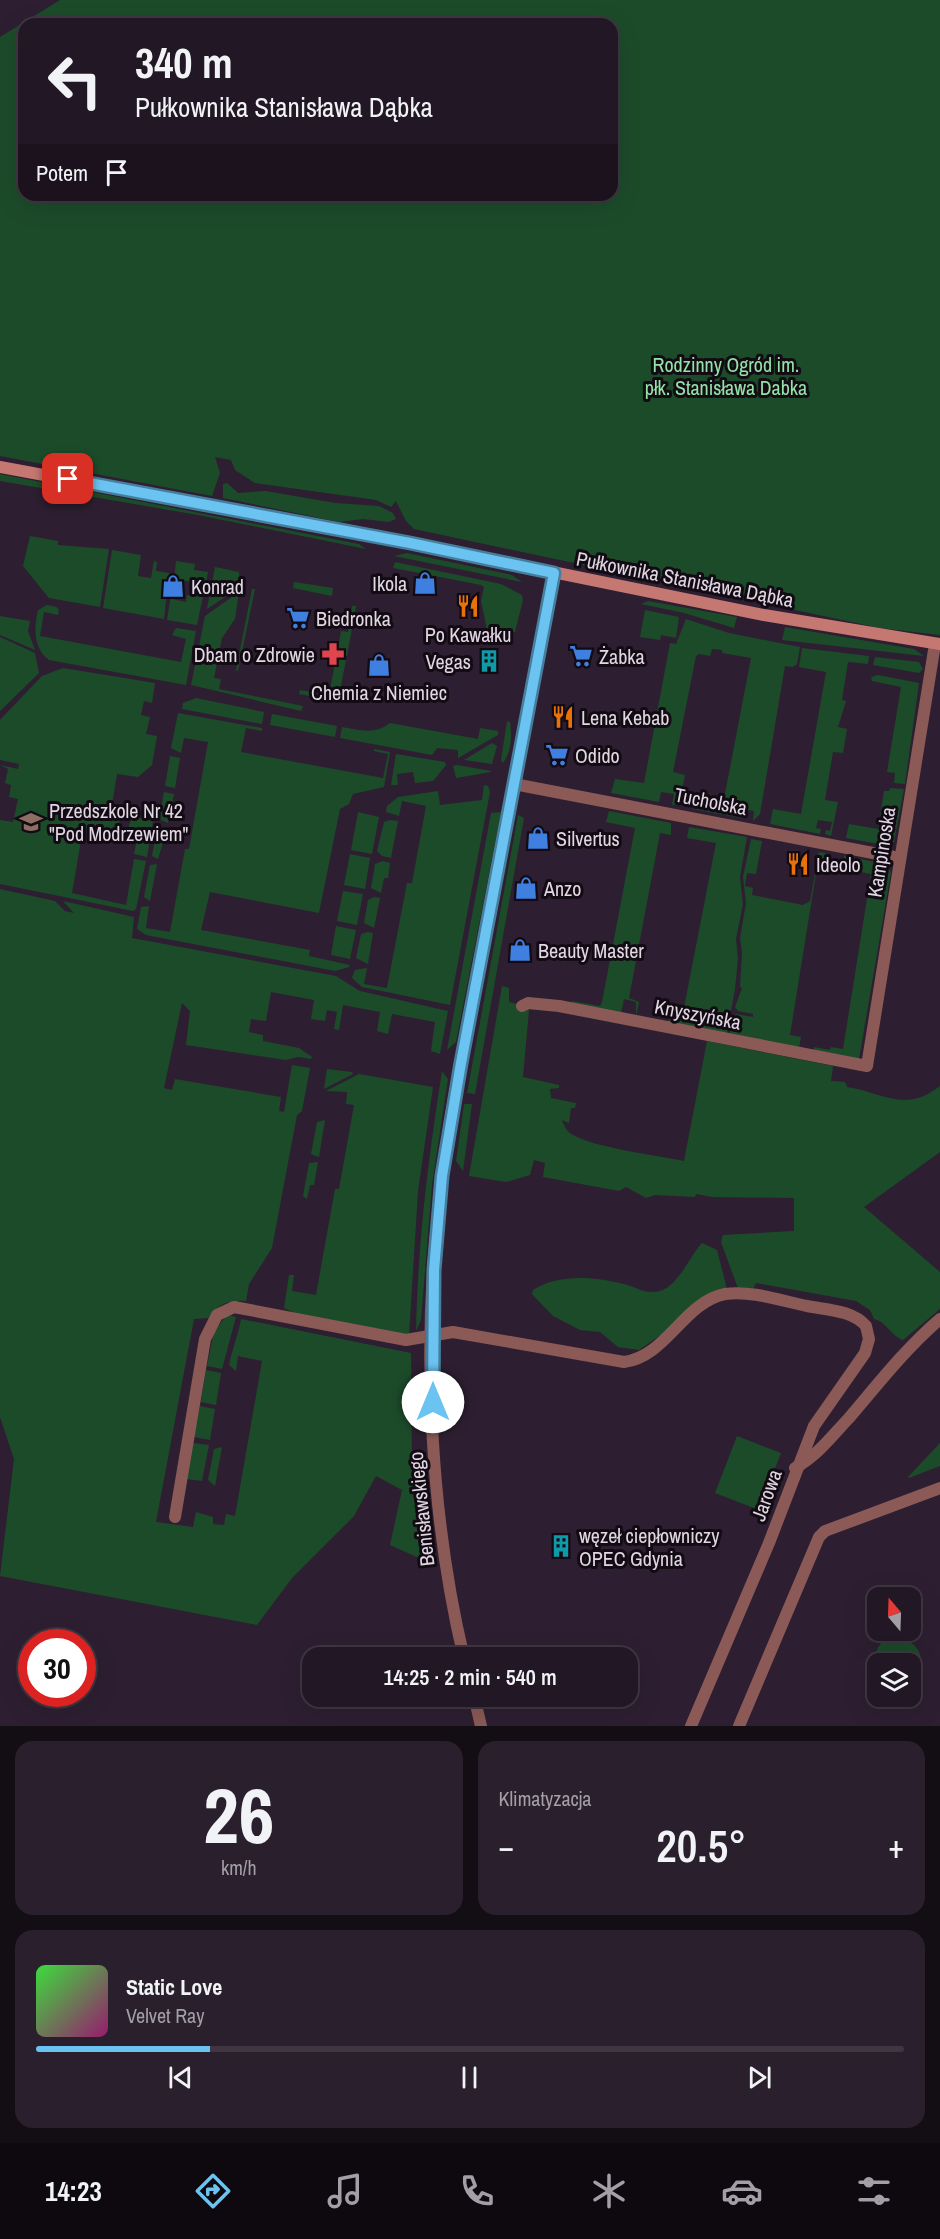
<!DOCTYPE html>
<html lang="pl">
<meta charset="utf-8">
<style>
body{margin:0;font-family:"Archivo Narrow",sans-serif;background:#2a202d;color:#f1f3f6;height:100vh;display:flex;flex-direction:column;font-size:22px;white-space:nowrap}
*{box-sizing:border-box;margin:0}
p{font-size:20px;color:#a29fa7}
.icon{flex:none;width:33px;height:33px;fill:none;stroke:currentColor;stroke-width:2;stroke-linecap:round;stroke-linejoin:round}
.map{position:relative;height:1726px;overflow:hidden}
.sheet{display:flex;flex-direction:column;gap:15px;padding:15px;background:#130d14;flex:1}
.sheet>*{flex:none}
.top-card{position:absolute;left:18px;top:18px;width:600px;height:183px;border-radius:18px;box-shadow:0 6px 24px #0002,0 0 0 2px #3f3642;background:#221725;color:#f1f3f6;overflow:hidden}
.needle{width:39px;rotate:341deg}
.buttons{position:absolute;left:867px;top:1587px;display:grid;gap:12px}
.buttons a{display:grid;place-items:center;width:54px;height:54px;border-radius:12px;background:#221725;box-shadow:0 6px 24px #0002,0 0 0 2px #3f3642;font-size:30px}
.speed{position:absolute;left:18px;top:1629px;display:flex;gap:12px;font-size:30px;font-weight:700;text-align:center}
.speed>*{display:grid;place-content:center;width:78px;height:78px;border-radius:50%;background:#221725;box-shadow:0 6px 24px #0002,0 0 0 2px #3f3642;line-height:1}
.speed .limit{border:9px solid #d22;background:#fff;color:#111}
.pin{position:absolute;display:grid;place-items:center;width:51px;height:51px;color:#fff;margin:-26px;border-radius:12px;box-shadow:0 3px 9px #0006}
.me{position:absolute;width:66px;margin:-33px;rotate:0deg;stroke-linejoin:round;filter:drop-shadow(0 0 4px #0008)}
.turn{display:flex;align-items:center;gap:21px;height:126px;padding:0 18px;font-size:27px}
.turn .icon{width:78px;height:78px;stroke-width:2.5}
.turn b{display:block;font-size:42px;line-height:51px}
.then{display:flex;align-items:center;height:57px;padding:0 18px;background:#0003;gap:12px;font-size:22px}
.big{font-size:45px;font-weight:600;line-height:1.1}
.sheet .widget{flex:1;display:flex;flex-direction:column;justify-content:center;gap:9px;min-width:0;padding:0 21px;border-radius:18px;background:#2a202d}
.sheet .dial{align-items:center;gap:0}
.dial b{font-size:78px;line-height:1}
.song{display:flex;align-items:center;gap:18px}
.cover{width:72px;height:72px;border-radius:9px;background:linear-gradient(135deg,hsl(120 70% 55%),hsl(320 70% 35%))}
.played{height:6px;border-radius:3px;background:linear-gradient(90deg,#6bc3f2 20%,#3f3642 20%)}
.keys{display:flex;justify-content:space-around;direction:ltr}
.heat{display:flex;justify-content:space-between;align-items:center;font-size:33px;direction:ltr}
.sheet .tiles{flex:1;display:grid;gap:15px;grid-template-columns:1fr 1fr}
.widget:last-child{grid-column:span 2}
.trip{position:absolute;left:302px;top:1647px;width:336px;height:60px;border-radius:18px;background:#221725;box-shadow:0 6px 24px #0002,0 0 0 2px #3f3642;font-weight:600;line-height:60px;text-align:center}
.dock{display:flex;height:96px;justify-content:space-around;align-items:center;background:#0e090f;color:#a29fa7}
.dock .icon{width:42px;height:42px}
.dock .on{color:#6bc3f2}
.dock b{font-size:27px;color:#f1f3f6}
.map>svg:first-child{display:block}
</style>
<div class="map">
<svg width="940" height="1726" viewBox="0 0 940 1726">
<rect width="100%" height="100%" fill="#2d1f31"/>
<g fill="#1c4b2a" fill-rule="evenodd">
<path d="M60 0H940V635L880 628 414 529 406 521 396 501 391 507 376 500 255 483 235 470 231 460 215 457 220 473 212 496 0 456V37ZM24 24H612V195H24Z"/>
<polygon points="0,474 359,544 366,549 198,515 0,481"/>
<polygon points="227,483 238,493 266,491 335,503 379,506 393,513 396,519 389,522 363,519 339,522 223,498 223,484"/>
<polygon points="30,536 58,541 58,545 109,549 100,607 49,598 23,566"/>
<polygon points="112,550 141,555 138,576 151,578 154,561 157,562 156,571 169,573 164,619 103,608"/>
<polygon points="407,553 512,575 522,582 394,556"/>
<polygon points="176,561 195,564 194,570 208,572 197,625 167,620 171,595 172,599 186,602 187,595 195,596 198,583 174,579"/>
<polygon points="395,562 501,584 522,595 523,600 515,632 508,634 487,630 481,601 484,587 481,585 393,568"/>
<polygon points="215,567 239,572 240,587 207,609"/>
<polygon points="294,582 333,588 332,596 293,588"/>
<polygon points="252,589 255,589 238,671 236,670"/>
<polygon points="239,592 235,619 222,638 214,678 221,679 219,689 303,706 301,711 191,685 205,616"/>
<polygon points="648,601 737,617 734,628 684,613 641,604"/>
<path d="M47 605 57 607 59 611 58 615 44 612 40 636 181 662 186 639 172 635 176 628 196 631 186 685 49 660C33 648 34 628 38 610Z"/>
<polygon points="352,606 356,606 347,656 337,654 341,631 348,632"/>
<polygon points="645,610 679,617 676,638 661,635 660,640 640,637"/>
<polygon points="0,616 30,621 28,631 35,650 0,635"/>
<polygon points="686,619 729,633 800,647 797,664 793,667 785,666 760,814 753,821 754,811 743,809 741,818 693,809 696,794 724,799 751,658 722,653 722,650 712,649 710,656 699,654 696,656 673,772 685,775 679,804 672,805 674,794 661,792 659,802 611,793 615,779 644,783 670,643 676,644"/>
<polygon points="785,627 914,649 924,656 782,640"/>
<polygon points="0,637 35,653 39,673 0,711"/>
<polygon points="802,648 869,656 868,664 848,662 842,700 846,701 838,727 847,729 843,753 833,752 825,800 838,802 831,836 825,834 826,830 830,831 832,822 818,820 816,828 821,829 820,834 770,824 773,809 801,814 826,672 799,667"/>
<polygon points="875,657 919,662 923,669 919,673 873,665"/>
<polygon points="336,658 346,660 338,701 299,694 300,690 329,695"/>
<polygon points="63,668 155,683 152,703 144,701 141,715 150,717 146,734 157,736 152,765 138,777 117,774 111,811 122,814 116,832 83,829 72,893 126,905 134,859 146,861 136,909 133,911 0,884 0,820 13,822 18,799 9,797 11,785 5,783 8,769 0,765 18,769 19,764 0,760 0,720 42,676"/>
<polygon points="878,675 919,683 905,784 894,783 895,773 887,772 901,687 872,681 871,677"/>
<polygon points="196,698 264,712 262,724 182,709 183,703"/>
<polygon points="178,713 262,728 262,731 246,728 241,752 383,778 388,754 374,751 374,749 390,752 384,787 353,794 349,804 340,809 319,913 210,892 201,930 310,950 309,956 350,965 349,967 335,971 146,935 137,929 141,907 149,906 146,928 170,932 185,849 189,849 208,742 184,738 181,753 171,748"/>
<polygon points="272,714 337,726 335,737 270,725"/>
<path d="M507 721 510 722C512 737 512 750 503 763L501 760Z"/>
<path d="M390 723 478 739 480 728 498 731V735L458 758V750L437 748 432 755 340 738 342 727C360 730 375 735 390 723Z"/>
<polygon points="492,743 497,746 492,764 464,760"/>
<polygon points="396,754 445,762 446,765 433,781 415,783 413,772 397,774 398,785 391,785"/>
<polygon points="170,756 180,758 175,788 165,786"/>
<polygon points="457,765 491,771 491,772 456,778 453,766"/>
<polygon points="484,785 488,786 490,792 450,1005 362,987 352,978 355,970 367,968 364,984 387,988 407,883 412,883 426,806 402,801 399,816 386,812 387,806 398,797 438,791 440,805 482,800"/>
<polygon points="890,788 904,789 894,842 884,845 846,838 849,824 878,829 884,791 889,791"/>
<polygon points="164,792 174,794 168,823 159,819"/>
<polygon points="609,811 671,823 671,835 660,833 629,998 639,1002 636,1016 636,1002 624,999 621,1013 571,1003 572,1001 600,1006 602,1002 635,828 606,822"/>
<polygon points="358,812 379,817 372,854 351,850"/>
<polygon points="501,812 456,1042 447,1050 491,813"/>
<polygon points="518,815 524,818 475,1094 467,1093"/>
<polygon points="132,816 153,821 147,857 134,854 137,840 126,836"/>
<polygon points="390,820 398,821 391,858 382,856 377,851 384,822"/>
<polygon points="689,827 747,837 740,877 743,904 736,939 738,959 735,989 727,1033 668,1022 670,1016 682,1018 716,843 687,838"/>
<polygon points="157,829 167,829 158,859 152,856"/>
<polygon points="751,839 762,841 756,874 747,873 745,886 753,888 752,895 803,905 810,901 819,852 826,853 828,862 818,861 790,1035 801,1037 799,1048 730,1033 733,1016 736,1014 753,1017 753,1014 738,1011 735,1007 742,988 740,987 742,952 740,938 746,903 743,877"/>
<polygon points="350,854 370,858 365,889 344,885"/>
<polygon points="844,856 885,864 891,872 859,1059 814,1050 814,1047 830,1050 831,1047 843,1049 871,874 842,868"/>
<polygon points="383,861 390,863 388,878 384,878 381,893 371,888 375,864"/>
<polygon points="157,864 150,901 144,897 150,865"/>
<path d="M0 889 55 901 65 911 74 913 63 901 134 917 132 938 336 976 360 991 448 1011 440 1054 431 1051 435 1022 392 1014 388 1034 377 1031 380 1012 343 1005 339 1030 334 1029 337 1012 327 1010 325 1021 311 1019 314 1000 271 992 266 1021 251 1019 249 1032 263 1035V1041L299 1048 312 1057 311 1059 298 1057 286 1060 186 1045 190 1011 182 1003 164 1088 172 1090 175 1079 281 1097 279 1111 284 1112 292 1065 310 1068 302 1111 297 1115 272 1248 249 1284 246 1301C228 1300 218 1304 208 1318L194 1319 156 1522 193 1527 196 1512 213 1517V1524L224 1525 226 1514 235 1516 262 1361 238 1356 236 1371 229 1365C232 1349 238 1336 241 1319L411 1353 412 1470 421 1559 390 1545 402 1490 376 1476 354 1516 292 1578 257 1625 0 1576 14 1459 0 1417Z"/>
<polygon points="343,891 363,894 357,925 337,921"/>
<polygon points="374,897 380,898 374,928 364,923 368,900"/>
<polygon points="336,926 356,930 350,959 331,955"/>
<polygon points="368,932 373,933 368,964 356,958 361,934"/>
<path d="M502 986 509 988V1002L529 1007V1010L523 1077 559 1085V1088L550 1089 551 1098 576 1103 575 1108H571L569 1123 562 1120C564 1126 567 1132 573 1135 596 1148 655 1155 684 1161L707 1041 833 1066 831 1081 845 1082 847 1087C882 1092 905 1114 940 1086V1152L864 1207 940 1272V1309L903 1340C891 1336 887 1322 874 1319L870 1310 856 1301 756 1283 752 1291H739L721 1242 723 1235 794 1231V1198L712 1197 696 1194 695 1197 655 1195 646 1198 626 1187 619 1191 543 1177 545 1163 534 1160 530 1175 506 1182 469 1176Z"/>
<polygon points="327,1069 352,1072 353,1074 324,1089"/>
<path d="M442 1071 448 1079 432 1185 421 1320 416 1331C418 1240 428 1161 442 1071Z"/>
<polygon points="359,1074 433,1087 418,1191 409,1336 297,1314 284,1308 289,1275 294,1275 292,1291 316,1295 335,1189 339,1189 354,1105 346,1104 347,1092 326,1091"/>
<polygon points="464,1104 472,1104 463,1171 456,1161"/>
<polygon points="325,1120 319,1157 311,1154 317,1122"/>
<polygon points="318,1162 314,1185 310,1185 307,1199 303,1196 309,1163"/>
<path d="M702 1243 717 1250 727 1289 639 1350 618 1347 600 1332 580 1330 553 1316 532 1294 533 1290C559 1273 596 1277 624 1284 636 1287 647 1295 660 1291 679 1285 689 1257 702 1243Z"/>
<polygon points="227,1315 236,1317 222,1369 207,1366 214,1331"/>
<polygon points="206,1370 221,1373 216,1405 201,1402"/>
<polygon points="200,1406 215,1409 210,1440 194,1437"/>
<polygon points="737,1436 781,1453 759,1510 715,1493"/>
<polygon points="193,1443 209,1445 202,1481 186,1479"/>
<polygon points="940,1443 940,1466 909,1478 908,1477"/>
<polygon points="222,1447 215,1486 208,1480 214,1449"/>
<path d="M899 1637C921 1642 930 1666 911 1681L910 1664H878L877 1674C871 1662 874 1653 881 1643Z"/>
</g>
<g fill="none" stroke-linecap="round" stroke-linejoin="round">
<g stroke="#8b5a56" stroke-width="12">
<polyline points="514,784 899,858"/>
<polyline points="522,1006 528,1003 559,1006 867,1066 935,644"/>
<path d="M795 1468C817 1456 832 1436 849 1418 878 1384 906 1348 940 1319"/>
<path d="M175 1517 205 1339 217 1315 234 1307 406 1340 453 1332 624 1362C666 1357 684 1302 725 1294 751 1290 782 1301 807 1306 827 1310 852 1310 866 1326L869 1339 865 1353 814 1426 769 1543 691 1726"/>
<path d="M464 1658C431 1520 422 1354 438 1214 448 1113 470 1014 489 915 511 801 531 687 554 573"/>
<polyline points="474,1696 481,1726"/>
<polyline points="739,1726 819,1537 825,1531 940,1488"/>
</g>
<polyline stroke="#c57771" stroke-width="12" points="0,467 410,543 764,615 940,644"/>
</g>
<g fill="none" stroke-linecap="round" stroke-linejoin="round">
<g stroke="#467f9d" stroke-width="15">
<polyline id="route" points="68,479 410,543 554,573 461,1063 442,1176 434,1270 433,1402"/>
</g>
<use href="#route" stroke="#6bc3f2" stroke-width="10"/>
</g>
<defs>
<g id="shop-bare" transform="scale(1.8)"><path d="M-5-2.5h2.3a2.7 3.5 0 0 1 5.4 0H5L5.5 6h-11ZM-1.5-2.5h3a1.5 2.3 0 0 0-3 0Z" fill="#3f7fe0" stroke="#120b13" stroke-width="2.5" paint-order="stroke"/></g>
<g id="restaurant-bare" transform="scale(1.8)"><path d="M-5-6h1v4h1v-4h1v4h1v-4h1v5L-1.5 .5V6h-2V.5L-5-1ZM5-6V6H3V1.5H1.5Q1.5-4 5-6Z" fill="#e8710a" stroke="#120b13" stroke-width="2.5" paint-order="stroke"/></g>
<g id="supermarket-bare" transform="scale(1.8)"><path d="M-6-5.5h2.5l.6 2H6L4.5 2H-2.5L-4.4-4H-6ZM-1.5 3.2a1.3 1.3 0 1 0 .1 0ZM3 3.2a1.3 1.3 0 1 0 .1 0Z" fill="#3f7fe0" stroke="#120b13" stroke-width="2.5" paint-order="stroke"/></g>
<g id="pharmacy-bare" transform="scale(1.8)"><path d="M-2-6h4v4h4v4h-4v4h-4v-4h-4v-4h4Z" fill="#e0444e" stroke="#120b13" stroke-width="2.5" paint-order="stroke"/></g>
<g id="building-bare" transform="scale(1.8)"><path d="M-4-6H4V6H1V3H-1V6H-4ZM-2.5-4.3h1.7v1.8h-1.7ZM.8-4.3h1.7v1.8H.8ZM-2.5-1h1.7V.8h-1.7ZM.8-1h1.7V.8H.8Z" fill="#0f9aa8" stroke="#120b13" stroke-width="2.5" paint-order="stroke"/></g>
<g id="school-bare" transform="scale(1.8)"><path d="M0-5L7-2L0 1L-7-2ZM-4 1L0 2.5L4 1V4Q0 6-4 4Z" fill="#8d6e63" stroke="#120b13" stroke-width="2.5" paint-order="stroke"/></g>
</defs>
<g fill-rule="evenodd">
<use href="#shop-bare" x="425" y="583"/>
<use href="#shop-bare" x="173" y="586"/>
<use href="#restaurant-bare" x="468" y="606"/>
<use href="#supermarket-bare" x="298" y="618"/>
<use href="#pharmacy-bare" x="333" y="654"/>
<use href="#supermarket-bare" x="581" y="656"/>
<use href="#building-bare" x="489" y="661"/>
<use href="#shop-bare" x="379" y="665"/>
<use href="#restaurant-bare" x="563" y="717"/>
<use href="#supermarket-bare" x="557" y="755"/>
<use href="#school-bare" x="31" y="822"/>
<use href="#shop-bare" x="538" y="838"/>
<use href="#restaurant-bare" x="798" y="864"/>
<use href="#shop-bare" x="526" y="888"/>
<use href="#shop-bare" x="520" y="950"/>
<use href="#building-bare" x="561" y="1546"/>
</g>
<g text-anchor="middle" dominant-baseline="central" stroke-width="6" stroke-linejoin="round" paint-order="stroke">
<g font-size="20" fill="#93e3a6" stroke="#120b13">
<text x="726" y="364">Rodzinny Ogród im.<tspan x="726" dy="23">płk. Stanisława Dabka</tspan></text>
</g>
<g font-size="20" fill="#e1d7e3" stroke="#120b13">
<text transform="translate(685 579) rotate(11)">Pułkownika Stanisława Dąbka</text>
<text transform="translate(711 801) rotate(11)">Tucholska</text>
<text transform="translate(881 852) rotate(-81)">Kampinoska</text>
<text transform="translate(698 1014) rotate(11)">Knyszyńska</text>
<text transform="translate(766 1495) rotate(-70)">Jarowa</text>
<text transform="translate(421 1509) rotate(-96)">Benisławskiego</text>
</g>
<g font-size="20" fill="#e1d7e3" stroke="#120b13" text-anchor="start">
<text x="407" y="583" text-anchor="end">Ikola</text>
<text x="191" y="586">Konrad</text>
<text x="316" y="618">Biedronka</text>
<text x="468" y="634" text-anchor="middle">Po Kawałku</text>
<text x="315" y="654" text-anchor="end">Dbam o Zdrowie</text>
<text x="599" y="656">Żabka</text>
<text x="471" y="661" text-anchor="end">Vegas</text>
<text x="379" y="692" text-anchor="middle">Chemia z Niemiec</text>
<text x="581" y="717">Lena Kebab</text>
<text x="575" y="755">Odido</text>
<text x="49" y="810">Przedszkole Nr 42<tspan x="49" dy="23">"Pod Modrzewiem"</tspan></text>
<text x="556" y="838">Silvertus</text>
<text x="816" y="864">Ideolo</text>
<text x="544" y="888">Anzo</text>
<text x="538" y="950">Beauty Master</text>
<text x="579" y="1535">węzeł ciepłowniczy<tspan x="579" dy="23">OPEC Gdynia</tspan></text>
</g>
</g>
</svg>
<div class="buttons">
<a><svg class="needle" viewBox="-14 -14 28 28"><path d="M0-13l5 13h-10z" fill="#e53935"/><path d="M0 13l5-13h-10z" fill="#a29fa7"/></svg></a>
<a><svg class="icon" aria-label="layers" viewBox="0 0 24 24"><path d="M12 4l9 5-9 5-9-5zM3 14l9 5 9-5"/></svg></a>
</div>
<div class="speed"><div class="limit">30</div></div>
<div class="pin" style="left:68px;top:479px;background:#d93025"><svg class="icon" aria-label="arrive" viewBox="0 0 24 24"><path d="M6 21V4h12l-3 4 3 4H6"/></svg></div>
<svg class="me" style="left:433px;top:1402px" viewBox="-20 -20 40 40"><circle r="19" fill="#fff"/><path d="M0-13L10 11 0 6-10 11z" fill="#6bc3f2"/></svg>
<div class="trip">14:25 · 2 min · 540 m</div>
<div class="top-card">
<div class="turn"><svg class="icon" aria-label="left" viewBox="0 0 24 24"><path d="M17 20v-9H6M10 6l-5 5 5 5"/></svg><div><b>340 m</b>Pułkownika Stanisława Dąbka</div></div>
<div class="then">Potem<svg class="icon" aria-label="arrive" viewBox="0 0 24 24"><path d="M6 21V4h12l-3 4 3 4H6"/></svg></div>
</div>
</div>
<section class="sheet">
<div class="tiles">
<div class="widget dial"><b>26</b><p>km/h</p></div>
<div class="widget"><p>Klimatyzacja</p>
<div class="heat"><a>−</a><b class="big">20.5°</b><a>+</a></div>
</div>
<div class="widget">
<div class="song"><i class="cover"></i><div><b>Static Love</b><p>Velvet Ray</p></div></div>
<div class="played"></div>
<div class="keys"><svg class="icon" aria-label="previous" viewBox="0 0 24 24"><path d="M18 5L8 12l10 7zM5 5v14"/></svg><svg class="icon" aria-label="pause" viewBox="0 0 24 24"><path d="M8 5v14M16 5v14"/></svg><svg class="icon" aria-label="next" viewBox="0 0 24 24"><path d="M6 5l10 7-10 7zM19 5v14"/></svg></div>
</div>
</div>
</section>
<nav class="dock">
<b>14:23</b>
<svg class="icon on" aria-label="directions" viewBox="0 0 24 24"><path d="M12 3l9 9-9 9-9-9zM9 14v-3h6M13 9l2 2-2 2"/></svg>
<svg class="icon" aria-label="music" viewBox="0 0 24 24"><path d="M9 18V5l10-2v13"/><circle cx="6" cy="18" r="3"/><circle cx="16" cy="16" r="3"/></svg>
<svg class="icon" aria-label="phone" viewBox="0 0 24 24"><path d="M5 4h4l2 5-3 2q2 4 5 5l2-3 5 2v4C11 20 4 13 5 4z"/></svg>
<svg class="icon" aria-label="climate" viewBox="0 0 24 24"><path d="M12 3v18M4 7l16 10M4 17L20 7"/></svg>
<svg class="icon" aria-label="car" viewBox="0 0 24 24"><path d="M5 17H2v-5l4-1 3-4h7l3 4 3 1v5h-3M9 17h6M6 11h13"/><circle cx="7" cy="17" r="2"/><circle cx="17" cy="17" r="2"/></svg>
<svg class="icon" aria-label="filters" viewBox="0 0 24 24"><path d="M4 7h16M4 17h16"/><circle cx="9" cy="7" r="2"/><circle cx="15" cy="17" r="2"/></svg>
</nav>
